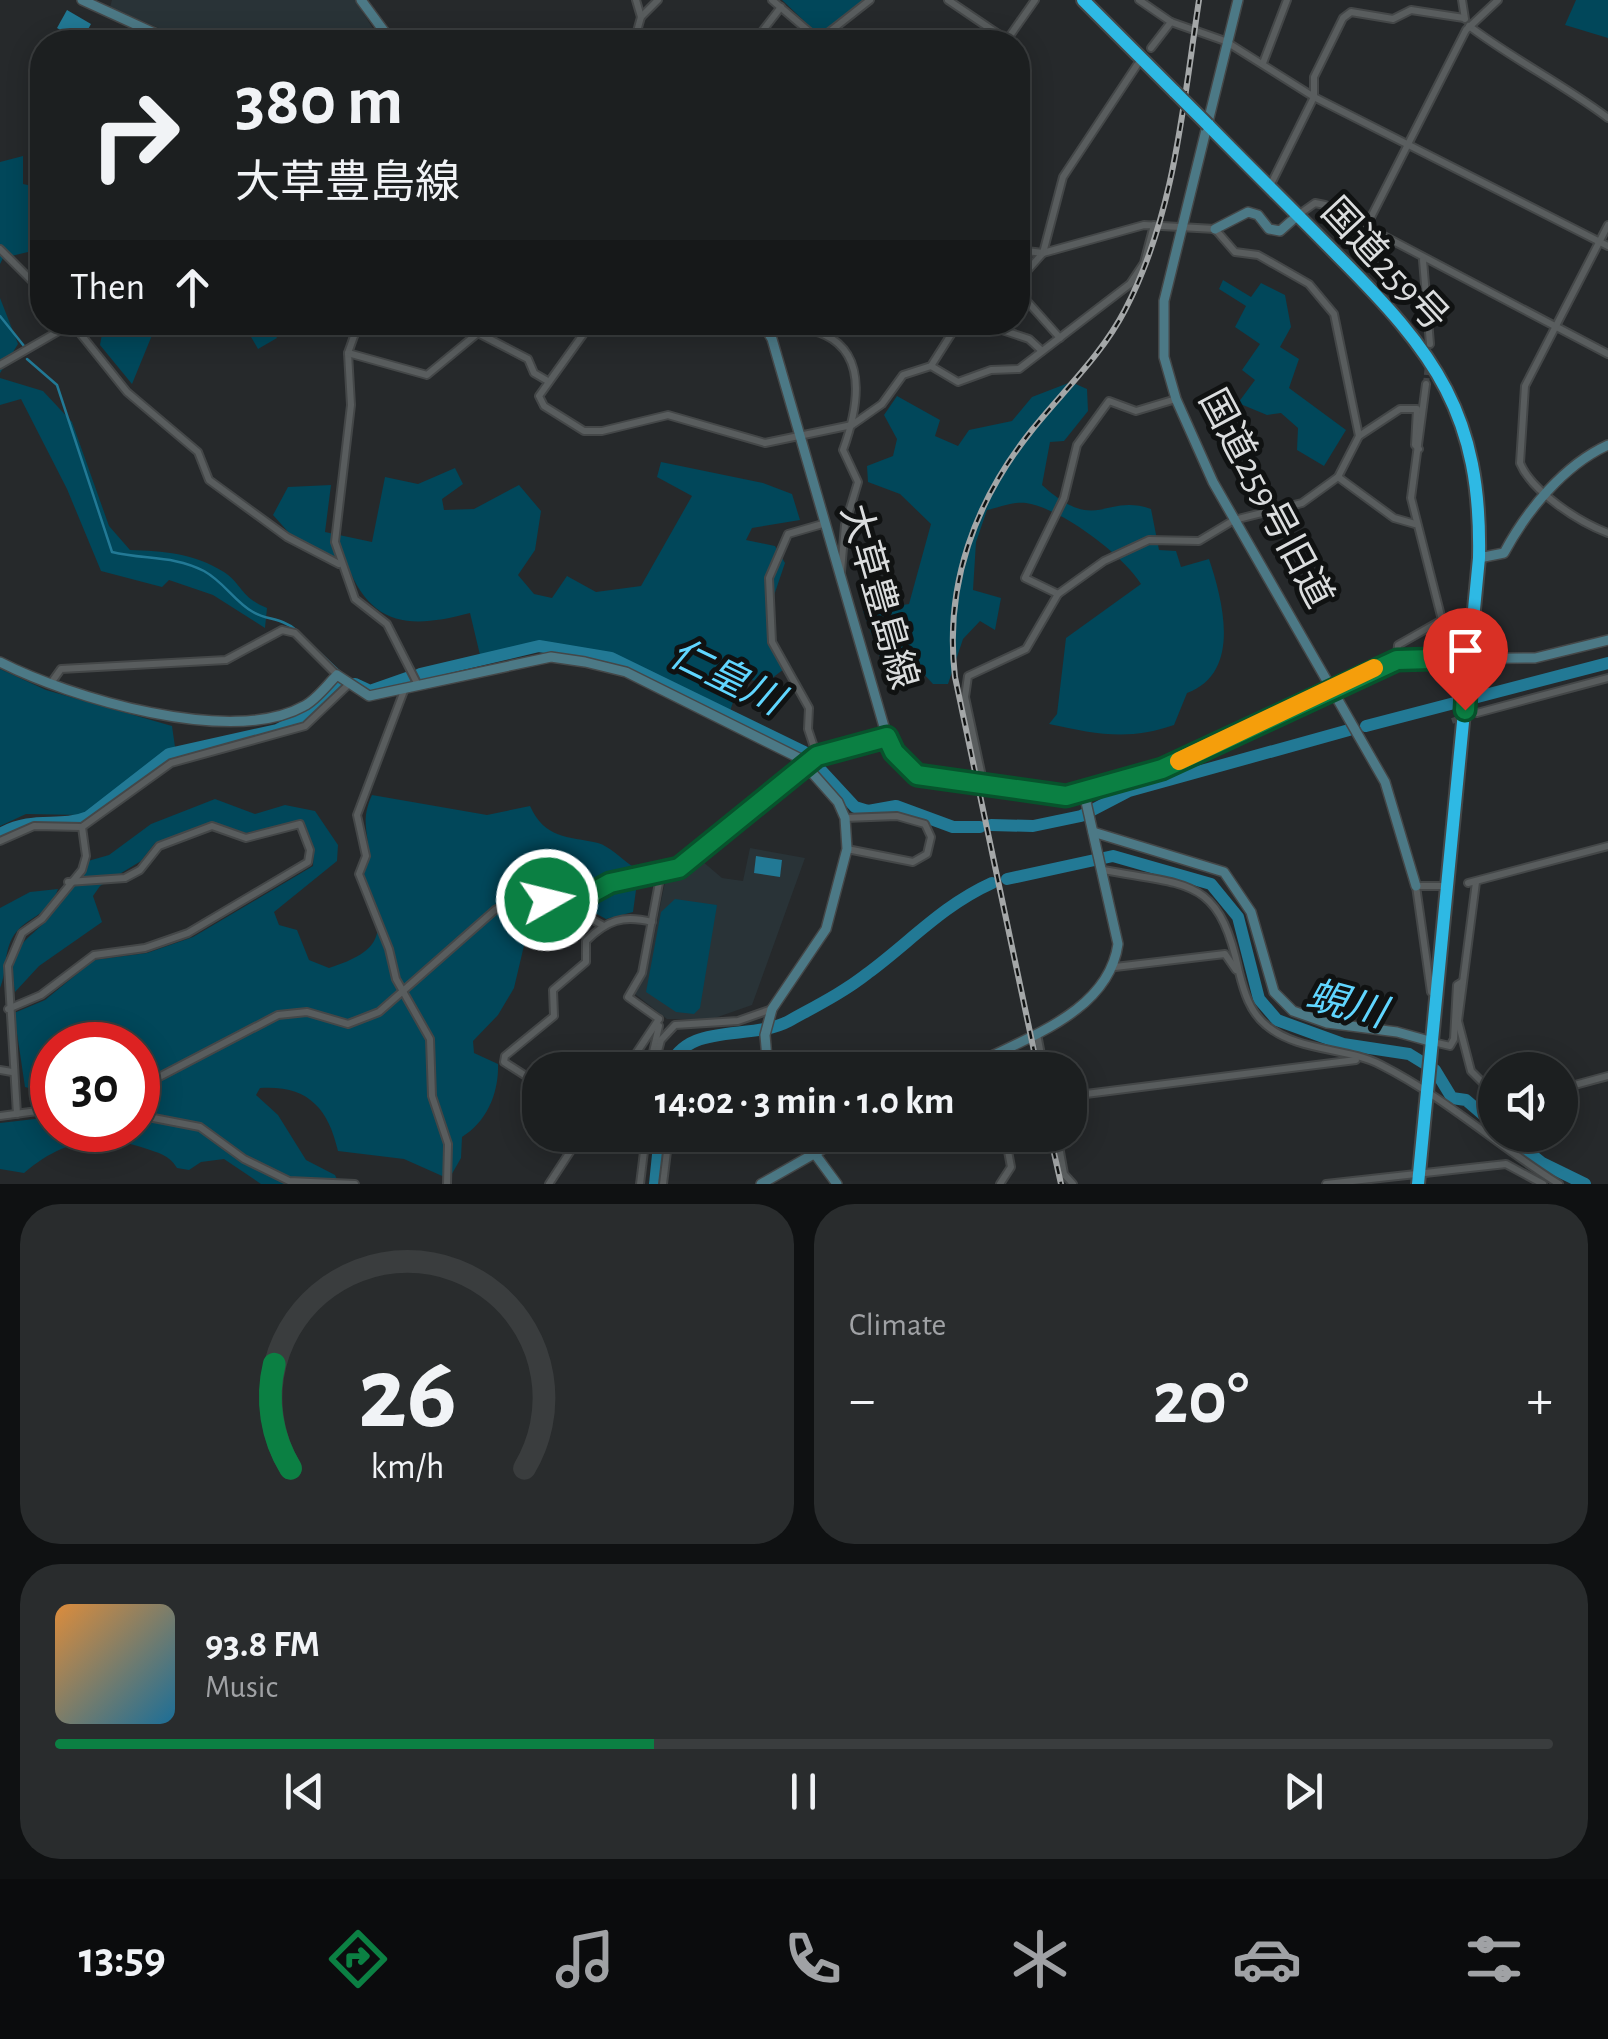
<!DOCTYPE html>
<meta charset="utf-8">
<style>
body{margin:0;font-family:"Alegreya Sans","Noto Sans JP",sans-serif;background:#292c2d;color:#f1f3f6;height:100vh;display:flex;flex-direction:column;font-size:38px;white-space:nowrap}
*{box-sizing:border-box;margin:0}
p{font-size:32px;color:#a0a2a5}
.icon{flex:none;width:55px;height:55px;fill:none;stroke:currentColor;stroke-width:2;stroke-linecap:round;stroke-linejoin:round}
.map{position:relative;height:1184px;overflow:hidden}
.side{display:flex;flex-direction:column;gap:20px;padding:20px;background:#0f1112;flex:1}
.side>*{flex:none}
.top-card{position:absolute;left:30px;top:30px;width:1000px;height:305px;border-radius:40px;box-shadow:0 5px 25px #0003,0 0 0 2px #3a3d3e;background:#1c1f20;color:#f1f3f6;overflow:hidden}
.tools{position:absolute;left:1478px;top:1052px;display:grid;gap:20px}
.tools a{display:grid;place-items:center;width:100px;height:100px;border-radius:50%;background:#1c1f20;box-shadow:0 5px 25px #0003,0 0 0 2px #3a3d3e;font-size:50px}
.speed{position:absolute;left:30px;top:1022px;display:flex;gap:20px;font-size:50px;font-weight:700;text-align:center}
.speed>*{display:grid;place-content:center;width:130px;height:130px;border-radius:50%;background:#1c1f20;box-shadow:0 5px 25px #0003,0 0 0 2px #3a3d3e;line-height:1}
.speed .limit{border:15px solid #d22;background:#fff;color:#111}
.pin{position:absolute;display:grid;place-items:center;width:85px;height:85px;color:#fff;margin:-102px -42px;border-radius:50% 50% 50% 0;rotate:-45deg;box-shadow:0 0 10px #0007}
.pin .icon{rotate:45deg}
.me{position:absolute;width:110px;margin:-55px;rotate:82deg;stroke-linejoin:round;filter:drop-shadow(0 0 8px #0008)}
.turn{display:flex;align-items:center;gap:35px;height:210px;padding:0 40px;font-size:45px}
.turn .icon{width:130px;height:130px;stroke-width:2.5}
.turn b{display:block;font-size:70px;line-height:85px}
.then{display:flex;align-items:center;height:95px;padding:0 40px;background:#0003;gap:20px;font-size:38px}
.big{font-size:75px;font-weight:700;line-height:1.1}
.side .widget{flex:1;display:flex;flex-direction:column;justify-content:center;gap:15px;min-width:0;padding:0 35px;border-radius:40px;background:#292c2d}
.side .dial{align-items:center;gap:0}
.dial svg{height:260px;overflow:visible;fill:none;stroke:#3a3d3e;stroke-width:7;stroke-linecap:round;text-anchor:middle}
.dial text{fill:#f1f3f6;stroke:none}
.song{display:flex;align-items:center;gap:30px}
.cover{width:120px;height:120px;border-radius:15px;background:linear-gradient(135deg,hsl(30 70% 55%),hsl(200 70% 35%))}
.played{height:10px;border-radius:5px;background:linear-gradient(90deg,#0b8043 40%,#3a3d3e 40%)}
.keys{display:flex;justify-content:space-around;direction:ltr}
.heat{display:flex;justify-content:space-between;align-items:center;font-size:55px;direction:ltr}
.side .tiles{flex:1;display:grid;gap:20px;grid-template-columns:1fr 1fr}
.widget:last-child{grid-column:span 2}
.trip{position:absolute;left:522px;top:1052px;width:565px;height:100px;border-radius:40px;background:#1c1f20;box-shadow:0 5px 25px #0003,0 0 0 2px #3a3d3e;font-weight:700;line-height:100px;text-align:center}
.tabs{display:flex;height:160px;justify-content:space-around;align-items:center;background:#0b0c0d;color:#a0a2a5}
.tabs .icon{width:70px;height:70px}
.tabs .selected{color:#0b8043}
.tabs b{font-size:45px;color:#f1f3f6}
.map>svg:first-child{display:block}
</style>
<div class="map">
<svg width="1608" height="1184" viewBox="0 0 1608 1184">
<rect width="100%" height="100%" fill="#26292b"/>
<g fill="#293337">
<polygon points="112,0 355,0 379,38 369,42 191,42 110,7"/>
<polygon points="750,848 805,858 752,1005 712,1019 667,1019 635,994 647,972 666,877 688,876 702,861 722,878 743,881"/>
</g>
<g fill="#01475a">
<polygon points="782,0 864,0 819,35"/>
<polygon points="1576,0 1608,0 1608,38 1565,25"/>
<polygon points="23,156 23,184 42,188 42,268 28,252 3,258 0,264 0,162"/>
<polygon points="1223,280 1251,297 1261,283 1285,295 1291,327 1280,347 1299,359 1289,388 1346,430 1324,466 1297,450 1298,428 1281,413 1267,415 1238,403 1255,380 1242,370 1260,344 1235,327 1246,306 1219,289"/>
<polygon points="0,298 18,344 0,373"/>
<polygon points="104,323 157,323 132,384 100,345"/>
<polygon points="243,323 268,323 277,338 258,349"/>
<path d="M0 378 43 391 72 422 109 526 130 550C163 551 194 553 224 572 243 585 240 597 267 608L265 628 213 595 169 580 162 587 101 571 67 489 21 399 0 405Z"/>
<path d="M1071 382 1087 389 1088 411 1064 441 1050 442 1042 485C1097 535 1104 493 1151 509L1159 550 1176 551 1181 567 1209 559C1223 601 1242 673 1187 693L1174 725C1129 741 1095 734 1049 724L1057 714 1066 638 1141 584C1123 555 1061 508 1026 503 1015 501 998 508 987 510L976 542 973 590 1001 598 995 630 980 621 963 639 948 684H933L909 658 880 657 863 611 909 604 931 524 900 494 868 482 867 466 893 456 897 439 884 415 897 396 940 420 935 436 958 446 969 430 1012 421 1032 397Z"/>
<path d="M661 462 763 483 792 494 800 520 752 528 746 540 775 546 785 563 767 616V643L784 669 767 682 741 679 730 711 613 653 540 642 480 655 470 613C410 629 371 627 347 564L290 534 273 515 288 487 331 485 325 532 372 542 385 477 418 484 455 468 463 484 442 499 444 510 474 509 519 485 541 511 535 550 518 575 534 594 552 598 567 576 596 592 641 586 692 496 657 477Z"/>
<polygon points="0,669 46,690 172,726 175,747 82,815 26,814 0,826"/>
<path d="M372 795 487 815 530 806C545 839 567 836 598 843 609 846 622 859 632 866L634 873 606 881 612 888 636 890 633 912 606 919 571 900 526 937 514 988 498 1015 473 1041 474 1053 498 1064C499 1093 487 1122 462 1137L461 1158 449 1179 404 1159 338 1151C328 1107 307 1085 260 1088L256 1095 278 1115 306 1160 335 1175 339 1184H261L224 1159 201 1162 189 1170 177 1168C169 1155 159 1153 144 1148 98 1132 60 1142 24 1173L0 1169V1123L52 1117V1130H138V1045H52V1094L25 1087 14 1013 45 1000 94 960 147 953 193 937 313 866 314 847 301 820 246 833 213 822 155 843 141 861 100 886 93 896 102 922 39 966 15 992C8 947 20 947 48 919 58 909 62 896 70 886 78 876 85 874 88 861L109 855 151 824 215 799 255 814 285 805 315 811 338 845 337 861 274 912 279 925 297 930 309 960 329 968C391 948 383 928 364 874 377 841 356 829 372 795Z"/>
<path d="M58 889C48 917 27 916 14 935 3 952 7 973 0 988V908L30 892Z"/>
<polygon points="675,899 717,905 700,1008 694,1014 676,1012 646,992 661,912"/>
</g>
<g fill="#227995">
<polygon points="67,10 91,24 81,42 57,28"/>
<polygon points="756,856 782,860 780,877 754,873"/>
</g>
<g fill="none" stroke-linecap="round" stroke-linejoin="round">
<g stroke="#227995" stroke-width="2.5">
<polyline points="0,316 24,346"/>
<path d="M27 359 57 385 112 552C144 560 173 555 204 571 224 582 235 602 253 612 267 620 282 618 296 630"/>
<polyline points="309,643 343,675"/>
</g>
<g stroke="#227995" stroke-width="12">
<polyline points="420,674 539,646 611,658 804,752 855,807 868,811 896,806 953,827 980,827"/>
<polyline points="355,684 370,691 410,677"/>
<polyline points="1366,726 1608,663"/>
<polyline points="991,825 1033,826 1081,816 1129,791 1349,730"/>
<path d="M0 834C35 815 58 829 88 817L169 754 277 730 307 715 339 684"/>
<polyline points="1007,879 1113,856 1211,884 1238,917 1259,999 1277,1020 1343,1044 1409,1054 1435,1070 1452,1098 1466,1100 1495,1125"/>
<path d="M668 1070C686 1020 750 1042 789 1021 816 1006 844 992 868 973 910 942 943 905 992 883"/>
<polyline points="1507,1135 1542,1163 1585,1184"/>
<polyline points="655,1184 660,1135"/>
</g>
<g stroke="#414446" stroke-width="6" stroke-dasharray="6 3" stroke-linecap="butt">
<polyline points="1426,384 1430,344"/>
<polyline points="1445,676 1447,640"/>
<polyline points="1452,721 1477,713"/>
</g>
<g stroke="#444748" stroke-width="10">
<g id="street">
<polyline points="772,0 819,40 870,0"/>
<polyline points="948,0 1007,40"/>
<polyline points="1139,0 1171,22 1225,41 1314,97 1608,246"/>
<polyline points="1462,0 1465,19"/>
<polyline points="641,17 658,0"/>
<path d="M1469 26C1514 60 1563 84 1608 118"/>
<polyline points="390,40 408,42"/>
<polyline points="1007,40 1035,0"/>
<polyline points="634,42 641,17 636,0"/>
<polyline points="754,42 781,7"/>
<polyline points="1151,48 1171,22"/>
<polyline points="1263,63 1287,0"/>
<polyline points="1270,186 1314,97 1314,77 1343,18 1351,12 1393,19 1411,10 1464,18"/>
<polyline points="1298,215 1315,203 1325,205 1608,354"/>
<polyline points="1367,225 1466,30 1498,0"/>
<path d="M1608 225 1525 386 1520 463C1532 492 1579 522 1608 533"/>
<polyline points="0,249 42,291"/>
<polyline points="1423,260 1430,344"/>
<polyline points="1018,281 1043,253 1063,177 1137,65"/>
<polyline points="1018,291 1060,338"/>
<polyline points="71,322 127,392 198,452 209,480 287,537 339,564"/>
<polyline points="359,322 348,353 351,405 335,542 355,599 387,624 418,685"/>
<polyline points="592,322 539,396 544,406 584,431 602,431 668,415 765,443 852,425 882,404 903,375 931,366 959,322"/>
<path d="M796 322C805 333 814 329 825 335 870 356 856 414 843 450L858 482 845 525 841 571"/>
<polyline points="978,322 1029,339 1042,351"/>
<polyline points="489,336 493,322"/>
<polyline points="348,353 427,375 478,333 528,359 534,373 546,380"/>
<polyline points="0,365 71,324"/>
<polyline points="931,366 958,382 991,370 1019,369 1130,284 1144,263 1154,225"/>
<polyline points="1359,436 1400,409 1417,409 1415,445 1419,449"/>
<polyline points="1338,477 1394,518 1415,524"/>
<polyline points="1058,594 1025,578 1064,498 1077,445 1109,401 1136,411 1176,399"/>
<polyline points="1397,659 1398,645 1442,620 1411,498 1426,384"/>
<polyline points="51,683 61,669 226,660 282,630 295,633 337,675"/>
<polyline points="405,688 357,815 366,856 359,874 389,949 396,979 430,1039 432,1096 448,1144 447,1184"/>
<polyline points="1477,713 1608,678"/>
<polyline points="817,756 808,729 809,708 772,642 769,578 788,534 826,523"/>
<polyline points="984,786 965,697 968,676 1026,649 1058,594 1104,561 1149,540 1199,541 1234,520 1302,503 1338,477 1359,436 1334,314 1309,284 1258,255 1235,252 1215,229 1144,225 1043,253 1018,250"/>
<polyline points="845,818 897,816 925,824 931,837 927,854 913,862 847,849"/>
<polyline points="0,841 34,826 82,827 171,763 305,726 348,685"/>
<path d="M1103 870C1190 886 1219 877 1239 972 1244 992 1250 1012 1266 1025 1297 1052 1347 1047 1381 1065 1446 1098 1498 1146 1559 1184"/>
<polyline points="1476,882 1458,1021 1471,1071 1495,1095"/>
<polyline points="1468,883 1608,846"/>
<polyline points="568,906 611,883 662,871"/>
<polyline points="1115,967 1225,954 1236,970"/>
<polyline points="1431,992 1416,886 1445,886"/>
<polyline points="8,1009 41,995 94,955 145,948 188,933 308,862 310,850 300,824 246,838 212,826 159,846 140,870 125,878 68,882"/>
<polyline points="659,1019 628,997 642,973 661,872"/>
<polyline points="1037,1034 1044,1070"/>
<polyline points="1433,1042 1450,1046 1454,1039 1457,985 1462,982"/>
<polyline points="653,1052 659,1026"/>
<polyline points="0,1070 12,1072"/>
<polyline points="625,1070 659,1019"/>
<polyline points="653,1070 661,1040 675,1025 738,1021 772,1009"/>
<path d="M540 1085 504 1062 505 1056 554 1016 553 990 586 962V941C607 920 623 915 652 922"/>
<polyline points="138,1088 278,1015 307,1012 348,1024 379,1012 495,910 521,896 568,906 602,925"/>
<polyline points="1560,1089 1608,1076"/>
<polyline points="1070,1096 1356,1060"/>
<polyline points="17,1114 8,966 22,933 42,919 82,870 86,856 82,827"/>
<polyline points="138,1115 200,1127 244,1159 289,1181 355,1184"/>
<polyline points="0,1116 52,1109"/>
<polyline points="1057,1135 1064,1174 1073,1184"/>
<polyline points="549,1184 581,1135"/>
<polyline points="640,1184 646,1135"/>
<polyline points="663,1184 669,1135"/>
<polyline points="1000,1184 1011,1167 1005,1135"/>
<polyline points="1326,1184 1506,1164 1543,1184"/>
</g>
</g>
<g stroke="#444748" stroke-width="12">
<g id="secondary">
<polyline points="82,0 174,42"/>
<polyline points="361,0 392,42"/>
<polyline points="1238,0 1164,301 1164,357 1176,399 1213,482 1385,782 1416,886"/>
<polyline points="1215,229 1248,212 1258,215 1269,229 1280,231 1298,215"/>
<polyline points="762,322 772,339 887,737 893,752 917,775 1066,796 1162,769 1397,659 1535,658 1608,640"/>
<path d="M1479 558 1504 553C1527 510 1564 465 1608 445"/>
<path d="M0 662C69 697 231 747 304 706 316 700 327 685 337 675L369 696 551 657 585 662 626 672 799 758 838 802 845 818 847 849 826 929 772 1009 765 1035 768 1070"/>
<polyline points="1093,832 1224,872 1251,912 1274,992 1293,1011 1327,1023 1397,1032 1433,1042"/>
<path d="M668 870C707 864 759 798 791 773 821 751 852 745 887 737"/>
<path d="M964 1070C1020 1039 1108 1015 1118 944L1084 793"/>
<polyline points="801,1135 837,1184"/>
<polyline points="761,1184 847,1135"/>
</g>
</g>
<g stroke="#444748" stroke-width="16">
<g id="highway">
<polyline points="1083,0 1175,92"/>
<path d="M1208 125C1251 169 1295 212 1338 256 1435 353 1482 414 1479 558L1418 1184"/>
</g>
</g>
<use href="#street" stroke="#595d5e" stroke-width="6"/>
<use href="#secondary" stroke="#4c7986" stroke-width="9"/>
<use href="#highway" stroke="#2eb9e4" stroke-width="12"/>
<g stroke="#a4a7a8" stroke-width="6">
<g id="rail">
<path d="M1038 1070 955 677C944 585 975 501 1032 430 1064 390 1101 356 1125 310 1175 214 1183 105 1199 0"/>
<polyline points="1050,1135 1061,1184"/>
</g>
</g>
<use href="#rail" stroke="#101212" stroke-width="2.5" stroke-dasharray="8" stroke-linecap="butt"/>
<g stroke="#444748" stroke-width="16" stroke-linecap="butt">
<polyline id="highway-bridge" points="1175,92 1208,125"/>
</g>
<use href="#highway-bridge" stroke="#2eb9e4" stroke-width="12"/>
</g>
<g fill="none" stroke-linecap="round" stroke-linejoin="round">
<g stroke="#07532c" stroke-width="25">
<polyline id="route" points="547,900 568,906 610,883 679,868 817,756 887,737 894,752 917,775 1066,796 1162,769 1397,660 1468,658 1465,710"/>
</g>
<use href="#route" stroke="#0b8043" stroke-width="18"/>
<polyline stroke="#f59e0b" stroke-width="18" points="1179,761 1374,668"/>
</g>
<g text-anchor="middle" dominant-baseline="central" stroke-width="10" stroke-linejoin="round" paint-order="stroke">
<g font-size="38" fill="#dbddde" stroke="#101212">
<text transform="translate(1384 265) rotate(47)">国道259号</text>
<text transform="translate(1265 499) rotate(62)">国道259号旧道</text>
<text transform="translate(878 597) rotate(74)">大草豊島線</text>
</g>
<g font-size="40" font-style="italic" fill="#60d6ff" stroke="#101212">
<text transform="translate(726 678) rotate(26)">仁皇川</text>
<text transform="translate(1346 1005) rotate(15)">蜆川</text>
</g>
</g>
</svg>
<div class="tools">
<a><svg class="icon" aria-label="sound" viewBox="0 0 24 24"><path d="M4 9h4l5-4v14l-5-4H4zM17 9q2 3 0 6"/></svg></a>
</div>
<div class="speed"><div class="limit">30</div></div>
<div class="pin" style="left:1465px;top:710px;background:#d93025"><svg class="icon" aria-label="arrive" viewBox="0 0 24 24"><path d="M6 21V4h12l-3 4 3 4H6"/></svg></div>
<svg class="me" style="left:547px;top:900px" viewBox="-20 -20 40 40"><circle r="17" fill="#0b8043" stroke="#fff" stroke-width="3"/><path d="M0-11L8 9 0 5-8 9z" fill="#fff"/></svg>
<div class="trip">14:02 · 3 min · 1.0 km</div>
<div class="top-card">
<div class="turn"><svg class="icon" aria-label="right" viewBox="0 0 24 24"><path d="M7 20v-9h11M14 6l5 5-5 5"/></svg><div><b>380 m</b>大草豊島線</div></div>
<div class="then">Then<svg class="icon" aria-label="ahead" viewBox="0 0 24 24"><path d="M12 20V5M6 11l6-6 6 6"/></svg></div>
</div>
</div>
<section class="side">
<div class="tiles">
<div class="widget dial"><svg viewBox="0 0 100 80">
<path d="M14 69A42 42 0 1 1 86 69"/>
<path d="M14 69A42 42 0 0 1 9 37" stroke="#0b8043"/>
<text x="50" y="56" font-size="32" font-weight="700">26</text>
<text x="50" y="72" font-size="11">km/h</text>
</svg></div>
<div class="widget"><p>Climate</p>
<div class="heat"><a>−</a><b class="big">20°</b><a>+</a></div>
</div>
<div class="widget">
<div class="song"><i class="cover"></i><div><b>93.8 FM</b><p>Music</p></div></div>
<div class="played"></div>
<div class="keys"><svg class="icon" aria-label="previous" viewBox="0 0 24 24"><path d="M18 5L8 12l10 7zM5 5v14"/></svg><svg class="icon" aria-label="pause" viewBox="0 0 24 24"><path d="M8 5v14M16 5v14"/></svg><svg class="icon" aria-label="next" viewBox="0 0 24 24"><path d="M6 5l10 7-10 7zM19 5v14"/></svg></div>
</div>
</div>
</section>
<nav class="tabs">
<b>13:59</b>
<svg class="icon selected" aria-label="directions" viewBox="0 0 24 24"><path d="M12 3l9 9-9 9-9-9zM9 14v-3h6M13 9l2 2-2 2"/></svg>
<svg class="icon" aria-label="music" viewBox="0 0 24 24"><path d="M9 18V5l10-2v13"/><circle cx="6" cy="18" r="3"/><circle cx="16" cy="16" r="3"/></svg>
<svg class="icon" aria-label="phone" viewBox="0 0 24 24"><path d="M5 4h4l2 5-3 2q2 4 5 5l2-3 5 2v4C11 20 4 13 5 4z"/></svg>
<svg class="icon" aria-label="climate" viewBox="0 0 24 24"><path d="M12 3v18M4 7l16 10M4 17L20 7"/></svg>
<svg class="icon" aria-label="car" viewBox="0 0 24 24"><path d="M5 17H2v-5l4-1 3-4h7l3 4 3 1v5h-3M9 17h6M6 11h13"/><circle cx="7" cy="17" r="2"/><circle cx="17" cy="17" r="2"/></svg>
<svg class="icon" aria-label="filters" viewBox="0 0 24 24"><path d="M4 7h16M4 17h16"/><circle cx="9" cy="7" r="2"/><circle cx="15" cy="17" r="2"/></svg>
</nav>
